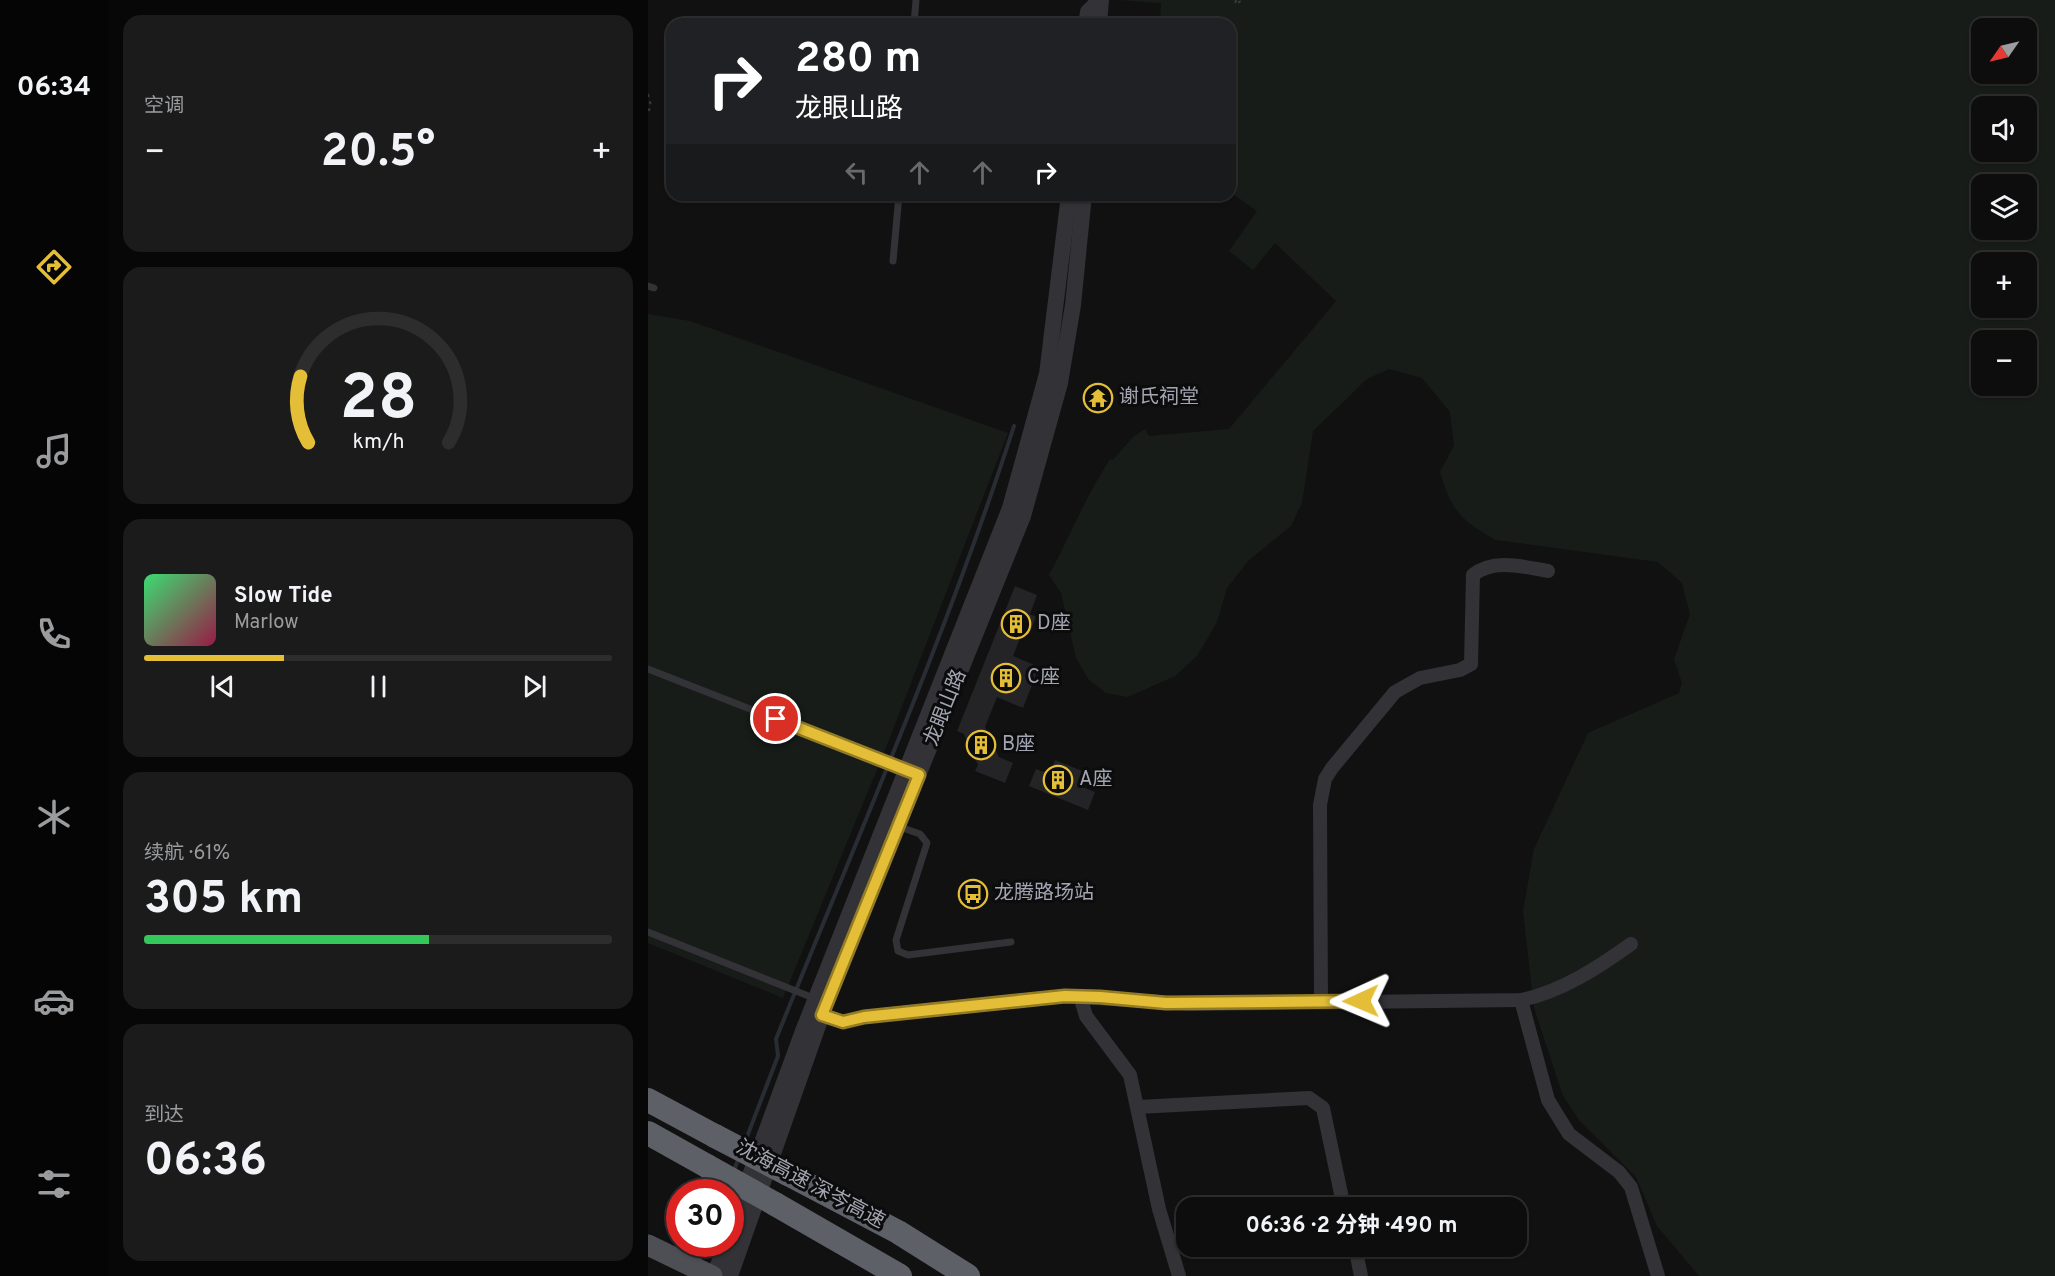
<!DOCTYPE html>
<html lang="zh">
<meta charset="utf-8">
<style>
body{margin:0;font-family:Overpass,"Noto Sans SC",sans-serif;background:#1b1b1c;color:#f1f3f6;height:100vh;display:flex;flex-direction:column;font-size:22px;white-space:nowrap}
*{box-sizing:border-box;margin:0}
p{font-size:20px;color:#9a9c9e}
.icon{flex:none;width:33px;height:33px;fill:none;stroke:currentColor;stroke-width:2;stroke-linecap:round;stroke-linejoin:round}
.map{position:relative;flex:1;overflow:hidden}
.drawer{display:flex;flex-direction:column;gap:15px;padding:15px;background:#070708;width:540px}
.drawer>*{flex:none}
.top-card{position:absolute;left:18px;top:18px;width:570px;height:183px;border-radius:18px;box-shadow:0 2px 4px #0004,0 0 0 2px #2d2d2e;background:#202124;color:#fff;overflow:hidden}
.needle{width:39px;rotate:236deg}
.controls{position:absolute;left:1323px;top:18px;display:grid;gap:12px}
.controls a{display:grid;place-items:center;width:66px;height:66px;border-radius:12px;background:#0d0d0e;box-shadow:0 2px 4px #0004,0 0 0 2px #2d2d2e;font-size:30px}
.speed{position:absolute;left:18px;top:1179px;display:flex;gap:12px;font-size:30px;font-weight:700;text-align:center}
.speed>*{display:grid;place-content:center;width:78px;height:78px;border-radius:50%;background:#0d0d0e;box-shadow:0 2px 4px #0004,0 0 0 2px #2d2d2e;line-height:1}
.speed .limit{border:9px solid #d22;background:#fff;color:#111}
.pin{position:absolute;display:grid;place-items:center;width:51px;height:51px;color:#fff;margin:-26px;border:3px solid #fff;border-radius:50%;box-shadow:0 2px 6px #0007}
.me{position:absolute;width:66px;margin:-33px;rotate:269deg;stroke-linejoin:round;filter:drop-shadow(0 0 4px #0008)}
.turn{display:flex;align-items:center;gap:21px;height:126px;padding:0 30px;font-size:27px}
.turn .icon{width:78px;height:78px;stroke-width:2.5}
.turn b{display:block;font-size:42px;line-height:51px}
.lanes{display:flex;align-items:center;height:57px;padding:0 30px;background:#0003;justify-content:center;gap:30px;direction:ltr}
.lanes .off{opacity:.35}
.big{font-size:45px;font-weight:700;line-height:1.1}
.drawer .card{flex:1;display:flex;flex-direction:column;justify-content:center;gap:9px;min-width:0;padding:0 21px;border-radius:18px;background:#1b1b1c}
.drawer .dial{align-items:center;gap:0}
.dial svg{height:156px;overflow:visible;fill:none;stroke:#2d2d2e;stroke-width:7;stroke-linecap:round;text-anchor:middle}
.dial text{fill:#f1f3f6;stroke:none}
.song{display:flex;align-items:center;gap:18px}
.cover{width:72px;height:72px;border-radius:9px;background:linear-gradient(135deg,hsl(140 70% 55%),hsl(340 70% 35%))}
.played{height:6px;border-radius:3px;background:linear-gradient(90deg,#e4be37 30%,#2d2d2e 30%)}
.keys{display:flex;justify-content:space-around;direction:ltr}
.heat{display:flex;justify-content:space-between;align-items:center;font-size:33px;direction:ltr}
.charge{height:9px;border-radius:4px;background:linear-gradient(90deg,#34c759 61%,#2d2d2e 0)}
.trip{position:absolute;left:528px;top:1197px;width:351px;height:60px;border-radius:18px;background:#0d0d0e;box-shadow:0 2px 4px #0004,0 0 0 2px #2d2d2e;font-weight:700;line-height:60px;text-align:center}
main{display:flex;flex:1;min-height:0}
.tab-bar{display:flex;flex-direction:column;width:108px;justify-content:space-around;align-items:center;background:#050506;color:#9a9c9e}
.tab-bar .icon{width:42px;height:42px}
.tab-bar .on{color:#e4be37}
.tab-bar b{font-size:27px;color:#f1f3f6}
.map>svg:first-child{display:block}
</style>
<main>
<nav class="tab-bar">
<b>06:34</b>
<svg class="icon on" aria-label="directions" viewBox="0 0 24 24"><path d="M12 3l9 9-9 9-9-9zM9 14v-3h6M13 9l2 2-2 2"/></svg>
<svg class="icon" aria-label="music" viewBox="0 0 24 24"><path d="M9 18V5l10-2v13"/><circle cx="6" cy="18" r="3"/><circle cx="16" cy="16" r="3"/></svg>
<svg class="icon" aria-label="phone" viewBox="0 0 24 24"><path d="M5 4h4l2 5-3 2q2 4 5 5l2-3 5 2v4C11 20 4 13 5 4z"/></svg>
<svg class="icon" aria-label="climate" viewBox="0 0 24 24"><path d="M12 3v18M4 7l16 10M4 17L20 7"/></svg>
<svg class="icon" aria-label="car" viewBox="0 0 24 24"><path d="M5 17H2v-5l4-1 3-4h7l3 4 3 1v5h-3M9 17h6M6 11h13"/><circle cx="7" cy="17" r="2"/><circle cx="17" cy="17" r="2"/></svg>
<svg class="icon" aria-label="filters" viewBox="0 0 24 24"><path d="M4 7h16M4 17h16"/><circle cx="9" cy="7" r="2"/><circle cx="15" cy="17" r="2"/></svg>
</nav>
<section class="drawer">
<div class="card"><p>空调</p>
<div class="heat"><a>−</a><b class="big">20.5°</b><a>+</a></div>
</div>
<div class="card dial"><svg viewBox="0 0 100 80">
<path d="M14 69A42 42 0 1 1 86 69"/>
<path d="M14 69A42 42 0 0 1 10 35" stroke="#e4be37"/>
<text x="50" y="56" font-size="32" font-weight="700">28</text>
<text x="50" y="72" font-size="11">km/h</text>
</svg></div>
<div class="card">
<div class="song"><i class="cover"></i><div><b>Slow Tide</b><p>Marlow</p></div></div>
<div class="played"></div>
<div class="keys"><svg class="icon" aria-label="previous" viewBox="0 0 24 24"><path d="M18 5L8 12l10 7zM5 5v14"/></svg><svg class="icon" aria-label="pause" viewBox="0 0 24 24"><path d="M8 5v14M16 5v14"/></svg><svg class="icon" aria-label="next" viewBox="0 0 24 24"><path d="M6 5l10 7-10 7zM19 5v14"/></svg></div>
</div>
<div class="card"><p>续航 · 61%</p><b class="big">305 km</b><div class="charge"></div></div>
<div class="card"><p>到达</p><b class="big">06:36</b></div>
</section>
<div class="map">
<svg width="1407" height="1276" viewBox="0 0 1407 1276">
<rect width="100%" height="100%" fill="#111112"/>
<g fill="#171c19" fill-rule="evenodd">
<path d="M471 0H1407V1276H1051L1009 1226 988 1177 931 1120 915 1096 886 1008 875 911 886 849 940 733 1031 693 1034 683 1026 659 1042 614 1034 583 1010 562 848 540C813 521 803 510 792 472L806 445 802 412 774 378 741 369 719 379 665 431 654 503 643 526 601 560 579 588 569 622 549 656 527 676 480 697 458 693 441 680 428 658 413 593 401 575C422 536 438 496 462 459L465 460 485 437 497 429 501 436 581 429 688 301 627 243 605 270 581 251 609 211 582 192V24H512L513 3ZM1334 28H1378V74H1334ZM1334 106H1378V152H1334ZM1334 184H1378V230H1334ZM1334 262H1378V308H1334ZM1334 340H1378V386H1334Z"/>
<polygon points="0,314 42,321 360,433 237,750 135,998 0,943"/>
</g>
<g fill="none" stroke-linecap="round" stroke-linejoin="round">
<g stroke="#282d34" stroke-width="4">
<path d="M97 1142 130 1056 128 1039C210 836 299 634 366 426"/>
<polyline points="85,1173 91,1157"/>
<polyline points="51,1263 57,1244"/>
</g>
</g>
<g fill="#242426">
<polygon points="444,384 459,387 455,412 440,409"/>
<polygon points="367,586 389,595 382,614 388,617 381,634 375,631 365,656 391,667 375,708 349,697 337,727 351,757 365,763 357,783 327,771 330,765 316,734 309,731"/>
<polygon points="407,760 439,773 434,787 447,792 440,810 381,786 388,769 401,774"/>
</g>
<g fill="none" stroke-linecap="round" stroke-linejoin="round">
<g stroke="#38393d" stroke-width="2" stroke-dasharray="3 4.5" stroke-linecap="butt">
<polyline points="588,0 587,4 595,0"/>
<polyline points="0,94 3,106 0,112"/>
</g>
<g stroke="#323237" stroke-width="7">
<polyline points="266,24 268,0"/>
<polyline points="245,261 251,195"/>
<polyline points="0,286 6,288"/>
<polyline points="0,669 257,770"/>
<polyline points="249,826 272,834 279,843 248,940 250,951 260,955 363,942"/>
<polyline points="0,932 168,999"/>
</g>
<g stroke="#323237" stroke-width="14">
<polyline points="432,996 438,1016 482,1075 511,1209 531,1276"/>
<polyline points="873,1000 900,1100 921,1134 971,1172 983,1187 1010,1276"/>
<path d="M673 1002 672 805 677 779 684 768 747 692 772 678 812 670 823 664 825 575C846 558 876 567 900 571"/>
<path d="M165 1012 195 1022 216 1017 417 996 544 1004 873 1000C913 992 951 967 983 944"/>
<polyline points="490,1107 661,1098 675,1108 696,1208"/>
<polyline points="707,1246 713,1276"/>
</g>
<g stroke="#323237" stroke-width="16">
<polyline points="438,24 440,12 452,0"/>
<polyline points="451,24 453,0"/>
<polyline points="82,1230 155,1031 362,508 399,374 421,195"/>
<polyline points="66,1276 78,1244"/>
<polyline points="82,1276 178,1003 375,516 412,383 425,305 436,195"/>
</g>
<polyline stroke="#4e4f55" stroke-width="21" points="0,1245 64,1276"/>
<g stroke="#5e6067" stroke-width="24">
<polyline points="0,1100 67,1136"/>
<polyline points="0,1133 59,1166"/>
<polyline points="140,1174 250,1232 320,1276"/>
<polyline points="127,1204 252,1276"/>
</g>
<g stroke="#5e6067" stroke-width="24">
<polyline points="67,1136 140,1174"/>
<polyline points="59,1166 127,1204"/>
</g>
</g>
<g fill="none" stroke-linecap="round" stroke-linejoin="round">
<g stroke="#947c24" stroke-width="15">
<polyline id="route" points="128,719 271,775 174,1015 195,1022 216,1017 417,996 452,997 518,1003 713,1001"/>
</g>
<use href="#route" stroke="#e4be37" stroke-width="10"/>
</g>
<defs>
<g id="temple-ring" transform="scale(1.5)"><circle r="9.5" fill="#0c0c0d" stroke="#e4be37" stroke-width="1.5"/><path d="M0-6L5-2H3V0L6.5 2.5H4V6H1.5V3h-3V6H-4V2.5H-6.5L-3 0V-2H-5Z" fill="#e4be37"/></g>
<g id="building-ring" transform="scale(1.5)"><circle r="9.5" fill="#0c0c0d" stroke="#e4be37" stroke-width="1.5"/><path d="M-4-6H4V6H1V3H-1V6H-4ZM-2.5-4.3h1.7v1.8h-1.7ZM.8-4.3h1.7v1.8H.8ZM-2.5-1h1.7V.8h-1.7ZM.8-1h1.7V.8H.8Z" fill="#e4be37"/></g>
<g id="bus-ring" transform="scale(1.5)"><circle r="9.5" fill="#0c0c0d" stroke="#e4be37" stroke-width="1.5"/><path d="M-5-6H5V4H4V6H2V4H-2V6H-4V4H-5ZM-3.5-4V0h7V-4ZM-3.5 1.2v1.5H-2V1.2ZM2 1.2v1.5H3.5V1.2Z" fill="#e4be37"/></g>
</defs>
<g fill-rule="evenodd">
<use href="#temple-ring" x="450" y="398"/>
<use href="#building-ring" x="368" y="624"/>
<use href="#building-ring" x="358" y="678"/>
<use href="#building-ring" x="333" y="745"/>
<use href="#building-ring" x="410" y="780"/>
<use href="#bus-ring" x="325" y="894"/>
</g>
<g text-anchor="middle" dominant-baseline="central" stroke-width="6" stroke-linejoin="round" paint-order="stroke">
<g font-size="20" fill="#a3a6b2" stroke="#0c0c0d" text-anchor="start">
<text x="471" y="398">谢氏祠堂</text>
<text x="389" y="624">D座</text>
<text x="379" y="678">C座</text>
<text x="354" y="745">B座</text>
<text x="431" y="780">A座</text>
<text x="346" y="894">龙腾路场站</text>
</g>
<g font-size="20" fill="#a3a6b2" stroke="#0c0c0d">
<text transform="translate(298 708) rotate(-68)">龙眼山路</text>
<text transform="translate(162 1185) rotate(28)">沈海高速 深岑高速</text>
</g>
</g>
</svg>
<div class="controls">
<a><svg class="needle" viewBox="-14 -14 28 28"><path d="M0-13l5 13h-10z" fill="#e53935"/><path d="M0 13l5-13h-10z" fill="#9a9c9e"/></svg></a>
<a><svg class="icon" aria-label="sound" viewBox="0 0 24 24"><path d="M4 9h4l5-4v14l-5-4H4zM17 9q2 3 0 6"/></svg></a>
<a><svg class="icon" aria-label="layers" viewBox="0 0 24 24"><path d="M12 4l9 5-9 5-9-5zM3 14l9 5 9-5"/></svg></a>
<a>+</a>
<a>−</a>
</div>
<div class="speed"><div class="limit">30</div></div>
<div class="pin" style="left:128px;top:719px;background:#d93025"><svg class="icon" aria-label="arrive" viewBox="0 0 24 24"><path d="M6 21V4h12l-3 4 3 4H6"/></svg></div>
<svg class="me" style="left:713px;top:1001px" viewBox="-20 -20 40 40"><path d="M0-17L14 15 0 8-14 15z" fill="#e4be37" stroke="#fff" stroke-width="4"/></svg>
<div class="trip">06:36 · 2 分钟 · 490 m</div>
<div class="top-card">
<div class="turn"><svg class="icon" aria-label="right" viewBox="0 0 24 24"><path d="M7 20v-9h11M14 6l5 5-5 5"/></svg><div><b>280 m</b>龙眼山路</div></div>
<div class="lanes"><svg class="icon off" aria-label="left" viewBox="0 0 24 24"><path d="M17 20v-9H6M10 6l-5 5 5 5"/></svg><svg class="icon off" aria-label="ahead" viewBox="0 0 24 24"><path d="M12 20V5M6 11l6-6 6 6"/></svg><svg class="icon off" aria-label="ahead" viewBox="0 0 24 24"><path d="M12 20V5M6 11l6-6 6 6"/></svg><svg class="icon" aria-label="right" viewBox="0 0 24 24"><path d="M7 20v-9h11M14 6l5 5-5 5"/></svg></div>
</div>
</div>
</main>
